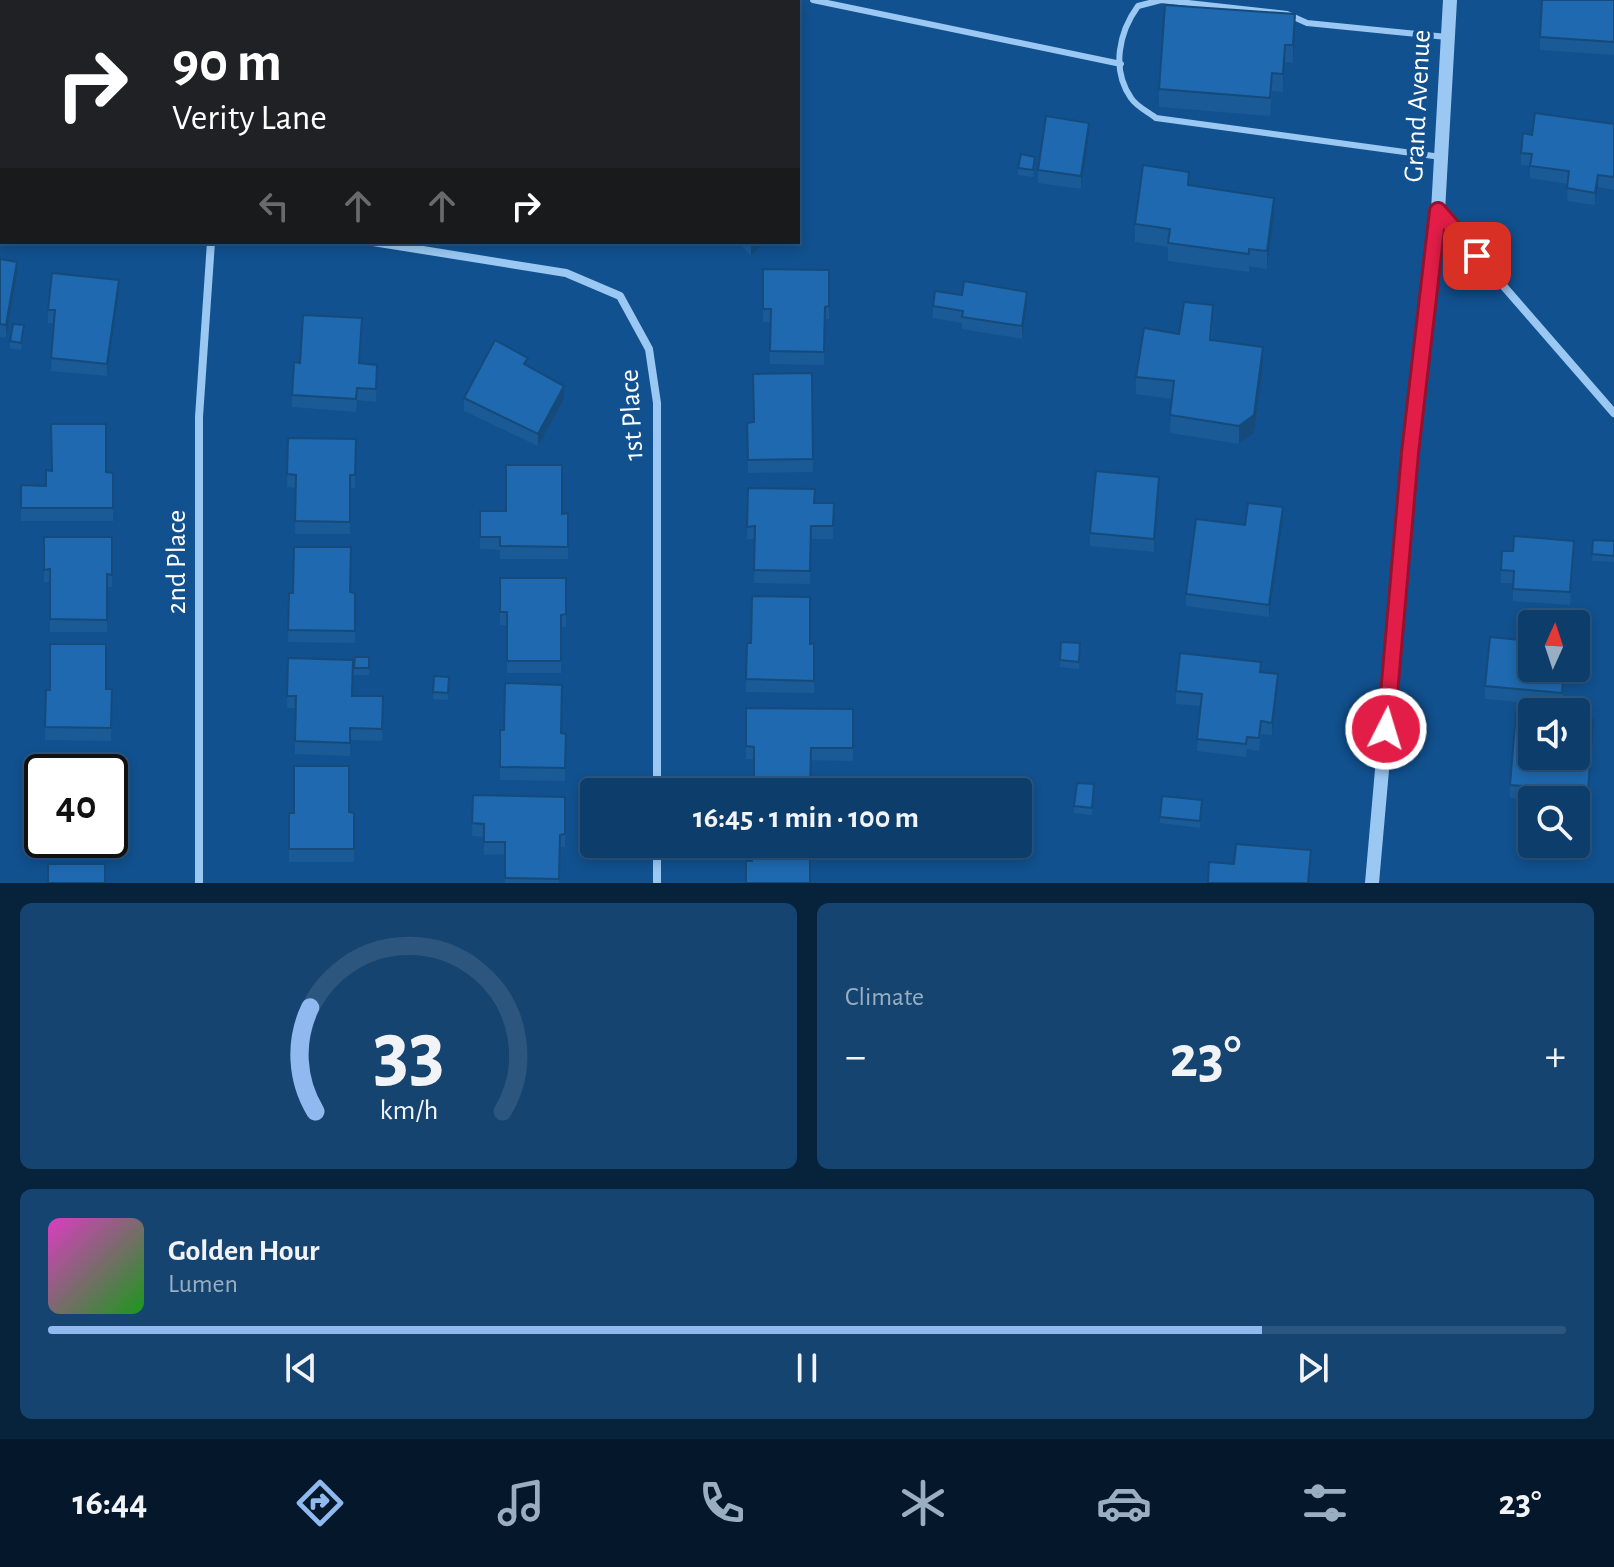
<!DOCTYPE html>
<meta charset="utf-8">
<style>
body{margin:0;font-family:"Alegreya Sans",sans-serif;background:#164471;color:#f1f3f6;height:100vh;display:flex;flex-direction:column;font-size:30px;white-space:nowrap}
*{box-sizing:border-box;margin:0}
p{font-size:26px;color:#9aaec1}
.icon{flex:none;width:44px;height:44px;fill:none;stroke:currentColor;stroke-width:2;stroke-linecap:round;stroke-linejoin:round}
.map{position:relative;height:883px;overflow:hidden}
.side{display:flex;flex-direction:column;gap:20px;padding:20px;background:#07223b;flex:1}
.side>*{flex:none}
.banner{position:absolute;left:0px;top:0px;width:800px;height:244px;box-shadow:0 4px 12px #0003,0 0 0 2px #2d567e;background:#202124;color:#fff;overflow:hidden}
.needle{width:52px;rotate:3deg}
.fabs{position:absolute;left:1518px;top:610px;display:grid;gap:16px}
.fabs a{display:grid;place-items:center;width:72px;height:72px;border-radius:8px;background:#0d3d6b;box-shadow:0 4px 12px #0003,0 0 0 2px #2d567e;font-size:40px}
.speed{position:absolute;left:24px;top:754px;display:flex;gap:16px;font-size:40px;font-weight:700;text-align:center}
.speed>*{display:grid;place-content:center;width:104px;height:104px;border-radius:50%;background:#0d3d6b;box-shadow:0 4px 12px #0003,0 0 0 2px #2d567e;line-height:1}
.speed .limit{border:4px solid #111;border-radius:12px;background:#fff;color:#111}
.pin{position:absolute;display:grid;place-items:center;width:68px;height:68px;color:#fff;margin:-34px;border-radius:16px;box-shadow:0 4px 12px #0006}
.me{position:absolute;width:88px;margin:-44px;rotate:5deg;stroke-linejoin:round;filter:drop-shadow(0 0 6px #0008)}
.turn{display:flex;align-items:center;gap:28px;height:168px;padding:0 40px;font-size:36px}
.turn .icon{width:104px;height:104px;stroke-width:2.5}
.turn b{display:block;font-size:56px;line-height:68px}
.lanes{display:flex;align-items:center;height:76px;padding:0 40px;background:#0003;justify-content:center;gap:40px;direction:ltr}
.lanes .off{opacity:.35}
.big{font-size:60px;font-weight:700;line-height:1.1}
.side .tile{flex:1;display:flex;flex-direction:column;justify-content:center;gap:12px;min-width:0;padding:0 28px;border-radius:12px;background:#164471}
.side .dial{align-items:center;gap:0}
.dial svg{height:208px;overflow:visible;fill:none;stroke:#2d567e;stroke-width:7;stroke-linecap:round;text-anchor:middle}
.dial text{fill:#f1f3f6;stroke:none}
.song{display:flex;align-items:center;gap:24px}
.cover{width:96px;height:96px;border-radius:12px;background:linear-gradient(135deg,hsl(310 70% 55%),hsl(120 70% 35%))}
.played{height:8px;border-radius:4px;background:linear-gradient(90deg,#90b9f0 80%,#2d567e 80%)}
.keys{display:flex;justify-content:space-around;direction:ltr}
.heat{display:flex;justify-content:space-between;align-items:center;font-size:44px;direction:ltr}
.side .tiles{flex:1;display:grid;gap:20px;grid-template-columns:1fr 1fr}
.tile:last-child{grid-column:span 2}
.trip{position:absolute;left:580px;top:778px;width:452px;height:80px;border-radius:8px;background:#0d3d6b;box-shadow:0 4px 12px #0003,0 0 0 2px #2d567e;font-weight:700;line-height:80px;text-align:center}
.tab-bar{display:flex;height:128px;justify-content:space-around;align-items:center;background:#05182b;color:#9aaec1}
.tab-bar .icon{width:56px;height:56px}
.tab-bar .selected{color:#90b9f0}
.tab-bar b{font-size:36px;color:#f1f3f6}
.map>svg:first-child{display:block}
</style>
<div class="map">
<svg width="1614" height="883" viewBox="0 0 1614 883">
<rect width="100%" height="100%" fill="#11518f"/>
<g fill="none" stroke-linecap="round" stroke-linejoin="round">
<g stroke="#9ac8f2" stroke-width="6">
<polyline points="813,0 1121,64"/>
<path d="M1441 157 1156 118C1148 112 1136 106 1131 98 1111 69 1119 32 1138 6L1161 0 1287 14 1307 23 1447 37"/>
</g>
<g stroke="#9ac8f2" stroke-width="8">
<polyline points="0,181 2,181"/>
<polyline points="1439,212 1614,413"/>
<polyline points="373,242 566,273 620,296 649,349 657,403 657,792"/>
<polyline points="199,883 199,417 211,242"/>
<polyline points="657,883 657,844"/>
</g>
<polyline stroke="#9ac8f2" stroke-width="14" points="1372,883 1410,453 1438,211 1450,0"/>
</g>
<g fill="#1a5a96">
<polygon points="1614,0 1614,55 1540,50 1540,37"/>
<polygon points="0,16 2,17 2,87 0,87"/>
<polygon points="1295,32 1293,63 1285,62 1283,92 1272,91 1270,116 1159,107 1159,89"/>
<polygon points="1614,124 1614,190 1598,187 1595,205 1567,201 1568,184 1530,178 1530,166 1521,165 1521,153 1532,135"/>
<polygon points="1089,135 1081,189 1038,183 1038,170"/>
<polygon points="1035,163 1033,177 1018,175 1018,168"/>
<polygon points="1189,186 1274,216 1267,269 1249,266 1249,272 1168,261 1168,247 1135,242 1135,224"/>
<polygon points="738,242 765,242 751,256"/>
<polygon points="0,259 17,275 6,338 0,337"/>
<polygon points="763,269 829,270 829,319 825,319 824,365 770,364 770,322 763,322"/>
<polygon points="119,292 107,376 51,371 54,323 48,323 48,310"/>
<polygon points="1027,305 1022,339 962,329 962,323 933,318 933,306"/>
<polygon points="1213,322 1212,340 1263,365 1254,433 1239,444 1170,433 1172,399 1136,394 1136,377 1179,334"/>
<polygon points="362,331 360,363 377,377 376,402 357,400 356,412 292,407 292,395 300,363"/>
<polygon points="24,332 21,350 10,348 10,341"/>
<polygon points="528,366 564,399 538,446 464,411 464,398"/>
<polygon points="812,373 813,472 748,473 747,423 753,422"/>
<polygon points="288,438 356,439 355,488 350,488 350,534 295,534 296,488 287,487"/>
<polygon points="52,471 113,473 113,521 21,521 21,485 46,486"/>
<polygon points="748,488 815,503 834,503 833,539 811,539 810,584 754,583 755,539 747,539"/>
<polygon points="1159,490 1154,552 1090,546 1090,533"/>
<polygon points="480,511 568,513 568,559 500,559 500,550 480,549"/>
<polygon points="1283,520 1269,617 1186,606 1186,594 1245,525"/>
<polygon points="44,537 112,537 112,587 107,587 107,632 50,632 50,582 44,582"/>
<polygon points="1593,540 1614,541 1614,562 1592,561"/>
<polygon points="1574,553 1570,605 1513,601 1513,583 1501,583 1501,570"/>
<polygon points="500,578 566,578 566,627 561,627 561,673 507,673 507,625 500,625"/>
<polygon points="289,593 355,593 355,643 288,642"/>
<polygon points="1061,642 1080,643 1079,669 1060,667"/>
<polygon points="747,643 814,643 814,693 746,692"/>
<polygon points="369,657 369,675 354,675 354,668"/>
<polygon points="288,658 353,696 383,696 382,741 350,740 350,756 295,754 295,708 287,708"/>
<polygon points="1565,668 1562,706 1485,699 1485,686"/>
<polygon points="1261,672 1278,686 1272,735 1261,734 1259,751 1247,749 1246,757 1197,751 1201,706 1176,704 1176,691"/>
<polygon points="434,676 449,677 448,700 433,699"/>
<polygon points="112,689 111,741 45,740 46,690"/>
<polygon points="746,708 853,709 853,761 746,759"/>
<polygon points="500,730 566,734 565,781 500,780"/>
<polygon points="1593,732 1588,804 1576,803 1576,800 1538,800 1510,798 1510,785"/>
<polygon points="1094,784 1092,815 1074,813 1074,806"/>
<polygon points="473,795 565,797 565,847 560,847 559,883 505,883 505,854 484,855 484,837 472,836"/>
<polygon points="1202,806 1200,828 1160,823 1160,817"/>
<polygon points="349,812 354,813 354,862 289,862 289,813"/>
<rect x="49" y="840" width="56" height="11"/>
</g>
<g fill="#154a7a">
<polygon points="1295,14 1295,32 1293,63 1293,45"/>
<polygon points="1285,45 1285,62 1283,92 1283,74"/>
<polygon points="1089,123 1089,135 1081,189 1081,176"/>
<polygon points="1598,175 1598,187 1595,205 1595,193"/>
<polygon points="801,196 801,208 798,211 798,198"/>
<polygon points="1274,198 1274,216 1267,269 1267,251"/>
<polygon points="752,242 765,242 751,256 751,243"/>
<polygon points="17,262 17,275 6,338 6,325"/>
<polygon points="119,280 119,292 107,376 107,364"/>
<polygon points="1027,292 1027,305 1022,339 1022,326"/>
<polygon points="1263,347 1263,365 1254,433 1239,444 1239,426"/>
<polygon points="564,386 564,399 538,446 538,434"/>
<polygon points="1159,477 1159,490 1154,552 1154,539"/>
<polygon points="1283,507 1283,520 1269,617 1269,605"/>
<polygon points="1278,674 1278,686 1272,735 1272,723"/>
<polygon points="1593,720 1593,732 1588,804 1588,791"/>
</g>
<g fill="#1e69af" stroke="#154a7a" stroke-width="2">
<polygon points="1542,0 1614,0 1614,42 1540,37"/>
<polygon points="1165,5 1295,14 1293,45 1285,45 1283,74 1272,73 1270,98 1159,89"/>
<polygon points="0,17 2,17 2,75 0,74"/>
<polygon points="1535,113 1614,124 1614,177 1598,175 1595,193 1567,188 1569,171 1530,166 1532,154 1521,153 1523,133 1532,135"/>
<polygon points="1046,116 1089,123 1081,176 1038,170"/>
<polygon points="1021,154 1035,157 1033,170 1018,168"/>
<polygon points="1143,165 1189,172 1188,185 1274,198 1267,251 1249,249 1249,254 1168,243 1170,229 1135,224"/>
<polygon points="0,259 17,262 6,325 0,324"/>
<polygon points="763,269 829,270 829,306 825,307 824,352 770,351 771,309 763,309"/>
<polygon points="52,273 119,280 107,364 51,358 55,310 48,310"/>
<polygon points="964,281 1027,292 1022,326 962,317 963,311 933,306 935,291 962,295"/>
<polygon points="1184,302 1213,305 1210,340 1263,347 1254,415 1239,426 1170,415 1174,381 1136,377 1144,328 1179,334"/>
<polygon points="303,315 362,318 359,363 377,365 376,389 357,388 356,399 292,395 294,362 300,363"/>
<polygon points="13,324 24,325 21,343 10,341"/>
<polygon points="495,340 528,358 524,364 564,386 538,434 464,398"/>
<polygon points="812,373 813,459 748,460 747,423 754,422 753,374"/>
<polygon points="51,424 106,424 106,472 113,473 113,508 21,508 21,485 46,486 46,470 52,471"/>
<polygon points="288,438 356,439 355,475 350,475 350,522 295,521 296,475 287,474"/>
<polygon points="506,465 562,465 562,514 568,513 568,547 500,546 500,537 480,537 480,511 506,511"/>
<polygon points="1096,471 1159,477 1154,539 1090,533"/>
<polygon points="748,488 815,489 814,503 834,503 833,526 811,526 810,571 754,570 755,526 747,527"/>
<polygon points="1248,503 1283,507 1269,605 1186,594 1196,519 1245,525"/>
<polygon points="1514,536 1574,541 1570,592 1513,589 1514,571 1501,570 1502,551 1513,551"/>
<polygon points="44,537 112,537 112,575 107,574 107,620 50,619 50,569 44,570"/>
<polygon points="1593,540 1614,541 1614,556 1592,554"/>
<polygon points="294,547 351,547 350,592 355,593 355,631 288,630 289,593 293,593"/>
<polygon points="500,578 566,578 566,614 561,615 561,661 507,661 507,612 500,612"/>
<polygon points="752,596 810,597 810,644 814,643 814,681 746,679 747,643 751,643"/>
<polygon points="1490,637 1532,641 1532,668 1564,668 1562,693 1485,686"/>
<polygon points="1061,642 1080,643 1079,662 1060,660"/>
<polygon points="50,644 106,644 106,689 112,689 111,728 45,727 46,690 50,690"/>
<polygon points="1180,653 1261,662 1260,672 1278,674 1272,723 1261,721 1259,738 1247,737 1246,744 1197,739 1202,694 1176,691"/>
<polygon points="355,657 369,657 369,668 354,668"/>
<polygon points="288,658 353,660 352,696 383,696 382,729 350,728 350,743 295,741 296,696 287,696"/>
<polygon points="434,676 449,677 448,693 433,692"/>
<polygon points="505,683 562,685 561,733 566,734 565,768 500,767 500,730 504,730"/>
<polygon points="746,708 853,709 853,748 811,748 810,792 754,792 754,747 746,746"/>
<polygon points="1516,713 1532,715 1532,756 1576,756 1576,718 1593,720 1588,791 1510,785"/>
<polygon points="43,756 111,756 111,794 110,795 110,772 43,772"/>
<polygon points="294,766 349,766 349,812 354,813 354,849 289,849 289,813 294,813"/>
<polygon points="1077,783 1094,784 1092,808 1074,806"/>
<polygon points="473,795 565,797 565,834 560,835 559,879 505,878 505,842 484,842 484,824 472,823"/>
<polygon points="1162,796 1202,800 1200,821 1160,817"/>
<polygon points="752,844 810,844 810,883 746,883 746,861 752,861"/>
<polygon points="1236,844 1311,850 1308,883 1208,883 1209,862 1234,864"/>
<rect x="48" y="864" width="57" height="19"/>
</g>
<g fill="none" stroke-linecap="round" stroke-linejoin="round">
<g stroke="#92132f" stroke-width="20">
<polyline id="route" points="1386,729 1410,453 1438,211 1477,256"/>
</g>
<use href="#route" stroke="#e11d48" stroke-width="14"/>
</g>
<g text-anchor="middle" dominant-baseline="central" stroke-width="8" stroke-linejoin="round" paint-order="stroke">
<g font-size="28" fill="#fff" stroke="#11518f">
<text transform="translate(1418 106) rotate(-87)">Grand Avenue</text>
<text transform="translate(632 415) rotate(-93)">1st Place</text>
<text transform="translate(177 562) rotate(-90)">2nd Place</text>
</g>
</g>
</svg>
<div class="fabs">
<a><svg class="needle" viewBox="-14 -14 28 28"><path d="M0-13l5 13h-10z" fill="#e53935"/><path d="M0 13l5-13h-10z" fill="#9aaec1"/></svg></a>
<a><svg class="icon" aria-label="sound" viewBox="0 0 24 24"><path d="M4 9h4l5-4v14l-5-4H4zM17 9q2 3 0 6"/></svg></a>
<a><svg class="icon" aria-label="search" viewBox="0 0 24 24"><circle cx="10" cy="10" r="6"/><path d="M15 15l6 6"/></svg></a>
</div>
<div class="speed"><div class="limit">40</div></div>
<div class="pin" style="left:1477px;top:256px;background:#d93025"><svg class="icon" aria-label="arrive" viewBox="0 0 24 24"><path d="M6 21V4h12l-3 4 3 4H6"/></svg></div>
<svg class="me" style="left:1386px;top:729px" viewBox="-20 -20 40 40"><circle r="17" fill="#e11d48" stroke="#fff" stroke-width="3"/><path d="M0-11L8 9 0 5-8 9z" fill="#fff"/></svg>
<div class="trip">16:45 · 1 min · 100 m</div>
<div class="banner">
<div class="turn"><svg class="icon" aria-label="right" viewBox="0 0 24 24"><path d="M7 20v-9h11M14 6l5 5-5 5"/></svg><div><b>90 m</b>Verity Lane</div></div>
<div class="lanes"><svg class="icon off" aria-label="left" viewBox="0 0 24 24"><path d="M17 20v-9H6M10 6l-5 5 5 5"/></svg><svg class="icon off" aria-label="ahead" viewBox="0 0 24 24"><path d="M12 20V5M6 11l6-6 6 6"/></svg><svg class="icon off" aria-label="ahead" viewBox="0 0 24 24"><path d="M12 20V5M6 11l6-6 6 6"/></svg><svg class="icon" aria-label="right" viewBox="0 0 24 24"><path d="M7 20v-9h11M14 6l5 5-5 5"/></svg></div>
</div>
</div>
<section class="side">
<div class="tiles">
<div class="tile dial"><svg viewBox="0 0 100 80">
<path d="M14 69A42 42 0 1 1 86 69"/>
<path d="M14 69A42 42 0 0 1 12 29" stroke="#90b9f0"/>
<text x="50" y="56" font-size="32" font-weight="700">33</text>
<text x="50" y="72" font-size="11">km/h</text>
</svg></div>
<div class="tile"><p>Climate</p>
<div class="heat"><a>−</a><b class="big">23°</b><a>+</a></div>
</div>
<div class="tile">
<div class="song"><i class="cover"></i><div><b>Golden Hour</b><p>Lumen</p></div></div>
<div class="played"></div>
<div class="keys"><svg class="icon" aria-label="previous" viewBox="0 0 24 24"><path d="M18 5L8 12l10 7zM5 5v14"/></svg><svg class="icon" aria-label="pause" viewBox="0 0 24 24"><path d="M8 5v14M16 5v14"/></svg><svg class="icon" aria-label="next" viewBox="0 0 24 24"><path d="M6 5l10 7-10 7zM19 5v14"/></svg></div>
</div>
</div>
</section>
<nav class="tab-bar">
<b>16:44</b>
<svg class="icon selected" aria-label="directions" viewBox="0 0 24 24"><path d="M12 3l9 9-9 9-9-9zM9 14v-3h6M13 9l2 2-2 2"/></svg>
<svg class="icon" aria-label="music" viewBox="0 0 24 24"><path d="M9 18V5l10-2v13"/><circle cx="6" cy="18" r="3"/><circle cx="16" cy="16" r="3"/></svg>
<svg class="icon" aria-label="phone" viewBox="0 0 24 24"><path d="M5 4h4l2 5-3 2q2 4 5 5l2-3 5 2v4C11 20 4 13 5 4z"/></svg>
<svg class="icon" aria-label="climate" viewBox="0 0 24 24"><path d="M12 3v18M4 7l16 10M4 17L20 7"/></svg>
<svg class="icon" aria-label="car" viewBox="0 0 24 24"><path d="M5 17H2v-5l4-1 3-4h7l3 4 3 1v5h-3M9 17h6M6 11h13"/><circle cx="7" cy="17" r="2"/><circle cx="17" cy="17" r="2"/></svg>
<svg class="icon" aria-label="filters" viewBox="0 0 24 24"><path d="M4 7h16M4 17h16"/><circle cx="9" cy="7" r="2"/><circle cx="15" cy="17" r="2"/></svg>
<b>23°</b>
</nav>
